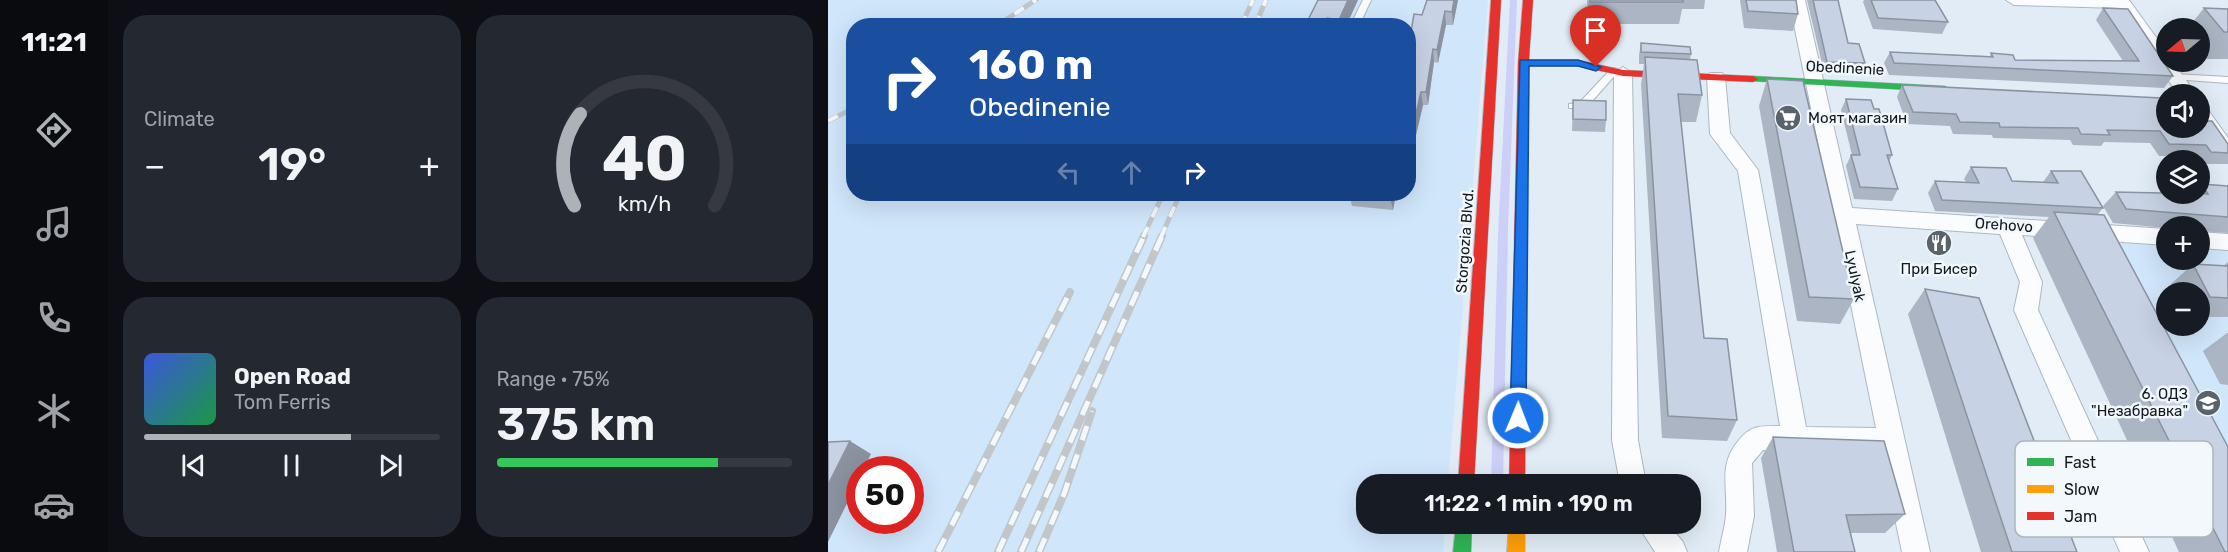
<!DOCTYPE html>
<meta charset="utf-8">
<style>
body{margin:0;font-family:Rubik,sans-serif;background:#242831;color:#f1f3f6;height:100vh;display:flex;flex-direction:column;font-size:22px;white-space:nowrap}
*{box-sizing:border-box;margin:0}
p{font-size:20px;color:#9ea1a6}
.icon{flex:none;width:33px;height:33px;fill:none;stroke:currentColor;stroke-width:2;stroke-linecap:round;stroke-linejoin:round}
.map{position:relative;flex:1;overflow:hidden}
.sheet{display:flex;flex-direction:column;gap:15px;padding:15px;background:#0d0f14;width:720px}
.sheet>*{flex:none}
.guide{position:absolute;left:18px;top:18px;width:570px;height:183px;border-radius:24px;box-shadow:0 6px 24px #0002;background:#1a4fa0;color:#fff;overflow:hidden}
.needle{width:39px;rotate:251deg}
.fabs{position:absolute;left:1328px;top:18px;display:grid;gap:12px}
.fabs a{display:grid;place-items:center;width:54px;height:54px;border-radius:50%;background:#171b24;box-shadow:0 6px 24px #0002;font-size:30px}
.speed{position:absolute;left:18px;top:456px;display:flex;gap:12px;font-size:30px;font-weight:700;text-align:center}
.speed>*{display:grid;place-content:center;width:78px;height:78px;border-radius:50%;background:#171b24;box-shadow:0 6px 24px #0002;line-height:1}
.speed .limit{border:9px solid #d22;background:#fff;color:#111}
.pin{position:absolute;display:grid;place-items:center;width:51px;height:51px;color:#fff;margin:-62px -26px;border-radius:50% 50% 50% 0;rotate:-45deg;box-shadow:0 0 6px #0007}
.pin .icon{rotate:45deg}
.me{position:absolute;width:66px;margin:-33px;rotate:1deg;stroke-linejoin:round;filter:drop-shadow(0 0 4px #0008)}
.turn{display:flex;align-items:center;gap:21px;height:126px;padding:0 24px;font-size:27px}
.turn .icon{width:78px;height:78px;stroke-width:2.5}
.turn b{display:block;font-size:42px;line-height:51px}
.lanes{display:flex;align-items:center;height:57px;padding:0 24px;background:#0003;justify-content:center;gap:30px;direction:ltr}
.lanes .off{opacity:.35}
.big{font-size:45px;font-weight:600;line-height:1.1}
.sheet .card{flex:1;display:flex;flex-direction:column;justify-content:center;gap:9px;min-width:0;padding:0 21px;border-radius:24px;background:#242831}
.sheet .dial{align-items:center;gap:0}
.dial svg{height:156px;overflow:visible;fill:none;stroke:#363941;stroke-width:7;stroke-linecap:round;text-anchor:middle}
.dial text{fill:#f1f3f6;stroke:none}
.song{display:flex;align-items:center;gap:18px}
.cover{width:72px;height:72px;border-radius:9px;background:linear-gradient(135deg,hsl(230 70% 55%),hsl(140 70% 35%))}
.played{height:6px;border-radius:3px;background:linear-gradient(90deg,#adb2b7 70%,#363941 70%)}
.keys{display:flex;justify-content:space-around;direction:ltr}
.heat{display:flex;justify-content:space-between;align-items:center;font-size:33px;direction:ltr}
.charge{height:9px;border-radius:4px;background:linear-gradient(90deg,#34c759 75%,#363941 0)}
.sheet .tiles{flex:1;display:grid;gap:15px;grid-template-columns:repeat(2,1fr)}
.trip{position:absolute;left:528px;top:474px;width:345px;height:60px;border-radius:24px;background:#171b24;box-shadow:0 6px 24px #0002;font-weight:600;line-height:60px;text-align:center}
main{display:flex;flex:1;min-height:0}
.menu{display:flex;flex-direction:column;width:108px;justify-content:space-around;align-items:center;background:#090b0e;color:#9ea1a6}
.menu .icon{width:42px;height:42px}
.menu .on{color:#adb2b7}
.menu b{font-size:27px;color:#f1f3f6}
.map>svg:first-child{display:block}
</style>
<main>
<nav class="menu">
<b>11:21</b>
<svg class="icon on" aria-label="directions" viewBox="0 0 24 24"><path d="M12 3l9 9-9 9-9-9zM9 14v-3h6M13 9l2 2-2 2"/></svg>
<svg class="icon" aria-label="music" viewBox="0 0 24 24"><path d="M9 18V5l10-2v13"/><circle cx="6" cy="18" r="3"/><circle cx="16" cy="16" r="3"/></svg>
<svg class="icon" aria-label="phone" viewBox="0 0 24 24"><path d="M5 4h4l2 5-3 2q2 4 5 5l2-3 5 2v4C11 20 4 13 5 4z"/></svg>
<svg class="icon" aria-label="climate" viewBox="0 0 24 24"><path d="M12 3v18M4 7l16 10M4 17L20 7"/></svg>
<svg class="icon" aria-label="car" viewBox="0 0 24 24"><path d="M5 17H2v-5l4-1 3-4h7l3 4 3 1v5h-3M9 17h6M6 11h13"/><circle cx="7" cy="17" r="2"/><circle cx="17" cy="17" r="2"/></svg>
</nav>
<section class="sheet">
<div class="tiles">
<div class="card"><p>Climate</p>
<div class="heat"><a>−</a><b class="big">19°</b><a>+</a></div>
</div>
<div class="card dial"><svg viewBox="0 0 100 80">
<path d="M14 69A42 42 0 1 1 86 69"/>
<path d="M14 69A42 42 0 0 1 17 22" stroke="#adb2b7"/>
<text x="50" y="56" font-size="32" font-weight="700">40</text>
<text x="50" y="72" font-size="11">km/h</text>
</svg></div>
<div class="card">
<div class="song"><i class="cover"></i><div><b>Open Road</b><p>Tom Ferris</p></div></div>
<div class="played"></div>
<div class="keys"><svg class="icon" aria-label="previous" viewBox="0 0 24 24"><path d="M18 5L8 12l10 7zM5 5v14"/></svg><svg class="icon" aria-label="pause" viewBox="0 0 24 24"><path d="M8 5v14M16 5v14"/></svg><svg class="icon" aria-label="next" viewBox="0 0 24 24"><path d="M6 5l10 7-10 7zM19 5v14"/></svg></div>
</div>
<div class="card"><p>Range · 75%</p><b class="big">375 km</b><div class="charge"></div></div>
</div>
</section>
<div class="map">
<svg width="1400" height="552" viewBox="0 0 1400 552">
<rect width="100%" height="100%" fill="#e1ecf6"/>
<g fill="#d0e6fa" fill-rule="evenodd">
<path d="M0 0H660L620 484H538V524H617L615 552H0ZM26 26H580V194H26ZM32 470H82V520H32Z"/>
<path d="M1271 232 1338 237V260H1371V240L1400 242V480ZM1338 292H1371V326H1338Z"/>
</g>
<polygon fill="#cccff7" points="682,0 689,0 680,228 675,484 663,484 670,234"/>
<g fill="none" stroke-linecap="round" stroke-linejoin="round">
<g stroke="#aeb8c0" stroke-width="2">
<g id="lane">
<polygon points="535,0 543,0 531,26 522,26"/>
<polygon points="786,68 789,69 789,73 758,108 741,108 741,104 751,103 783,69"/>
<polygon points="1347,74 1400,77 1400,83 1344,79 1344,75"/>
</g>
</g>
<g stroke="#aeb8c0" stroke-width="2">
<g id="street">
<path d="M961 0H977L1024 208 1338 229V245L1194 235 1214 282 1210 310 1321 552H1292L1186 310 1192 282 1172 234 1028 224 1102 552H1074L1053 452 935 450 924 463 926 516 919 552H891C893 540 897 527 898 515 900 486 890 464 911 440 923 425 933 426 952 426L910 171 882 134 879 77 882 73H894L897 77 902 133 930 170 978 427 1048 428Z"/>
<polygon points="1178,0 1301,0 1338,51 1338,62 1345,62 1368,94 1350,94 1290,8 1186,5"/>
<polygon points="795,67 804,73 810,440 818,484 792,484 784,440 786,73"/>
<polygon points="1371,105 1378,107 1400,138 1400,159 1393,157 1371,125"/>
<polygon points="1371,232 1400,234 1400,250 1371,248"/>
<polygon points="809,524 840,524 855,542 859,552 827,552"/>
</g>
</g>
<g stroke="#aeb8c0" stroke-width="1">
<g id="fast">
<polygon points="925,76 1117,86 1122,89 1117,92 921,81 921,77"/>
<polygon points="628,524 644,524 643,552 625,552"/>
</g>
</g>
<g stroke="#aeb8c0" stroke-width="1">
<polygon id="slow" points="681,524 697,524 697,552 679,552"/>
</g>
<g stroke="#aeb8c0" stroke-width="1">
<g id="jam">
<polygon points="663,0 673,0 646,484 630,484"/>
<polygon points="695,0 705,0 701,60 750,60 795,70 925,76 930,79 925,82 795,76 750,66 700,66 697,484 681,484 690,63"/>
</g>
</g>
<use href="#lane" fill="#fafcfe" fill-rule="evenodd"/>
<use href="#street" fill="#fafcfe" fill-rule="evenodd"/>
<use href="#fast" fill="#30b455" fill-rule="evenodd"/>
<use href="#slow" fill="#ff9f0a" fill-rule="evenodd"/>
<use href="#jam" fill="#e5322d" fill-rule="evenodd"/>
<g stroke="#c2c6c8" stroke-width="5">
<g id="rail-far1">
<polyline points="168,26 208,0"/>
<polyline points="413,26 425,0"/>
<polyline points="427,26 438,0"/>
<polyline points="0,121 26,108"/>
<polyline points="315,237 335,194"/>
<polyline points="333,237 352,194"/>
</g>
</g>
<g stroke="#c2c6c8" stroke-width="8">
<g id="rail">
<polyline points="110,552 242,292"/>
<polyline points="170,552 316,236"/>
<polyline points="193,552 334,236"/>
<polyline points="211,552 236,494 264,411"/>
</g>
</g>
<use href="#rail-far1" stroke="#f3f8fc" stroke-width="4" stroke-dasharray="11" stroke-linecap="butt"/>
<use href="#rail" stroke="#f3f8fc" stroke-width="5" stroke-dasharray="15" stroke-linecap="butt"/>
</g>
<g fill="#abb5c4">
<polygon points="490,0 530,0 518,26 477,26"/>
<polygon points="630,0 625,25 618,25 610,63 606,62 600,105 595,105 584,152 580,152 580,49 594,15"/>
<polygon points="759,0 877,0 876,9 854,9 851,24 761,24"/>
<polygon points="912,0 968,0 970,14 965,31 916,28"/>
<polygon points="979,0 1010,0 1020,43 1037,63 1033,74 996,72"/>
<polygon points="1036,0 1107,0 1120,22 1114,34 1045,29 1035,2"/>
<polygon points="1275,8 1345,76 1336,88 1061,75 1056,63 1062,52 1162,56 1163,53 1187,60 1295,61 1268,20"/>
<polygon points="1376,8 1400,9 1400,59 1374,59 1371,55 1371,28 1360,28"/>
<polygon points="813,43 863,54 862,59 874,95 868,122 853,122 876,338 909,420 899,441 834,438 813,84 816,64 811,64 811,55"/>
<polygon points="939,79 1026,299 1012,324 969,321 931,106"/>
<polygon points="1074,85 1338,128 1400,144 1400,164 1373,164 1367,156 1331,156 1322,143 1276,142 1273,146 1245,145 1242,140 1165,138 1164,135 1125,134 1122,126 1079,124 1069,97"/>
<polygon points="1018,99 1046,109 1064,155 1061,162 1070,189 1064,201 1026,199 1018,166 1023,155 1024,155 1013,110"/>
<polygon points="745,100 778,120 777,132 744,131"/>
<polygon points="1143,167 1184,181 1215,182 1223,171 1275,208 1269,215 1400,552 1351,552 1205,238 1221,217 1107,211 1100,193 1107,181 1138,182 1136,179"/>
<polygon points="1373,184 1400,186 1400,233 1371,231 1371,226 1338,226 1338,228 1285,223 1275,206 1288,192 1371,194 1371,186"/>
<polygon points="521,194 568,194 565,210 524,206"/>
<polygon points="1400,262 1400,317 1371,317 1371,292 1347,292 1343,284 1365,264 1395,266"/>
<polygon points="1097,289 1249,552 1153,552 1080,314"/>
<polygon points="1399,333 1400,333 1400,385 1392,384 1375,351"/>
<polygon points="945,437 1077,514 1057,533 1022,533 1027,552 949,552 933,458"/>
</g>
<g fill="#8b93a0">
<polygon points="520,0 530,0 518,26 512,26 511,20"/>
<polygon points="626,0 630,0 625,25 624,12"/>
<polygon points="617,11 618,25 610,63 609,50"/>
<polygon points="499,18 501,26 495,26"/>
<polygon points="605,49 606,62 600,105 598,92"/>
<polygon points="593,92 595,105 584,152 582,139"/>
<polygon points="563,194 568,194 565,210 562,197"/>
<polygon points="22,441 43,454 35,470 32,470 32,477 0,542 0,485"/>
</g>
<g fill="#c7d2e4" stroke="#8b93a0" stroke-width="1.5">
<polygon points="490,0 520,0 511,20 499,18 495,26 477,26"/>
<polygon points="599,0 626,0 624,12 617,11 609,50 605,49 598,92 593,92 582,139 580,139 580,49 586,14 594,15"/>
<rect x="762" y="0" width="93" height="2"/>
<polygon points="918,0 968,0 970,14 920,11"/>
<polygon points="985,0 1010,0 1020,43 1031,44 1037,63 999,62"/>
<polygon points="1043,0 1107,0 1120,22 1050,18"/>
<polygon points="1275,8 1300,9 1345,76 1066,63 1062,52 1165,57 1163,53 1185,55 1187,60 1311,61"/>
<polygon points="1376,8 1400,9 1400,32 1396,32"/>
<polygon points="813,43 862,47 863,54 813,52"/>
<polygon points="817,57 869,60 874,95 850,94 876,338 899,339 909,420 840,416"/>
<polygon points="939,79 975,81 1026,299 981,297"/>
<polygon points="1074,85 1333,98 1338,104 1338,128 1371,128 1371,121 1384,121 1400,144 1400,153 1383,152 1378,145 1341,144 1332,131 1279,130 1282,135 1253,134 1250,128 1172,127 1171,123 1132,122 1128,114 1085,112"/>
<polygon points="1018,99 1043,100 1046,109 1051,109 1064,155 1059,155 1070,189 1032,187 1023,155 1032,155"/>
<polygon points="745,100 778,101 778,120 745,119"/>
<polygon points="1143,167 1178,168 1184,181 1230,183 1223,171 1253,171 1275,208 1114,200 1107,181 1151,183"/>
<polygon points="1373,184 1400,186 1400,217 1298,209 1288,192 1380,194"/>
<polygon points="521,194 563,194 562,197"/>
<polygon points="1226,212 1276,215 1400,447 1400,552 1397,552"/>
<polygon points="1365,264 1400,266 1400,298 1382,297"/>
<polygon points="1097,289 1151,298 1249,552 1184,552"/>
<polygon points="945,437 1056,441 1077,514 1018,515 1027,552 966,552"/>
<polygon points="22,441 0,485 0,442"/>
</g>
<polygon fill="#1a73e8" stroke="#114b97" stroke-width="1.5" points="692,60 750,60 773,67 768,71 750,66 701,66 698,418 696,423 690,425 685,423 682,418"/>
<defs>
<g id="supermarket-disc" transform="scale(1.35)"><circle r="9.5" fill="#59636b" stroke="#f3f8fc"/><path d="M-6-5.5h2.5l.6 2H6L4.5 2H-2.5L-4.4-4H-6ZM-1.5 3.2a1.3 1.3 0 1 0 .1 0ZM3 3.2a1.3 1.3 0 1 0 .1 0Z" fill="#fff"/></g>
<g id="restaurant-disc" transform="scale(1.35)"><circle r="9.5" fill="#59636b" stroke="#f3f8fc"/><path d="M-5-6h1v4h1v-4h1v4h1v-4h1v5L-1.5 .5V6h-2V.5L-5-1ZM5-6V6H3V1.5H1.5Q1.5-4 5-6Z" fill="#fff"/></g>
<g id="school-disc" transform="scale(1.35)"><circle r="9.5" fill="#59636b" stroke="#f3f8fc"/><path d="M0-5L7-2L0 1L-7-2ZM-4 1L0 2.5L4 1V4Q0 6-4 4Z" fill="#fff"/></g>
</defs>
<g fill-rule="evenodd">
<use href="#supermarket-disc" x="960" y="118"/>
<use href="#restaurant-disc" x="1111" y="243"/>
<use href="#school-disc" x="1380" y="403"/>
</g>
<g text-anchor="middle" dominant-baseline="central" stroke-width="5" stroke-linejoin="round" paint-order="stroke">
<g font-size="15" fill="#101920" stroke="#f3f8fc">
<text transform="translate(1017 68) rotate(3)">Obedinenie</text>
<text transform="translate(1176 225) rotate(4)">Orehovo</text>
<text transform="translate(637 241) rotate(-86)">Storgozia Blvd.</text>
<text transform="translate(1027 276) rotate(78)">Lyulyak</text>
</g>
<g font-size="15" fill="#101920" stroke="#f3f8fc" text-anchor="start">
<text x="980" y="118">Моят магазин</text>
<text x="1111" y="269" text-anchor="middle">При Бисер</text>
<text x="1360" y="394" text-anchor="end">6. ОДЗ<tspan x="1360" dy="17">"Незабравка"</tspan></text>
</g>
</g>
<rect x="1187" y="441" width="198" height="96" rx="9" fill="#f3f8fc" stroke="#afb5ba" stroke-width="1.5"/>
<rect x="1199" y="458" width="27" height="8" fill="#30b455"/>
<rect x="1199" y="485" width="27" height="8" fill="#ff9f0a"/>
<rect x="1199" y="512" width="27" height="8" fill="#e5322d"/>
<g font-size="16" fill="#101920">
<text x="1236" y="468">Fast</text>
<text x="1236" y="495">Slow</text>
<text x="1236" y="522">Jam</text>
</g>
</svg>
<div class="fabs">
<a><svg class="needle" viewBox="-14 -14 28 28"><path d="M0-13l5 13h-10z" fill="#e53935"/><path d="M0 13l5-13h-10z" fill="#9ea1a6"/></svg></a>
<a><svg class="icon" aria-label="sound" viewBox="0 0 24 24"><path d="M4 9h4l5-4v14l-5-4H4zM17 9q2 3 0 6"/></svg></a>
<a><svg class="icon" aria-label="layers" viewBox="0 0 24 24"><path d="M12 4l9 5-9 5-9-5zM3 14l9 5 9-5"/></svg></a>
<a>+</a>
<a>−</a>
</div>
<div class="speed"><div class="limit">50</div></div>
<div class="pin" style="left:768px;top:67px;background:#d93025"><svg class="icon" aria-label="arrive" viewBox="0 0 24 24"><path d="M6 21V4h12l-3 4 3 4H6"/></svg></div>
<svg class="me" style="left:690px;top:418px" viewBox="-20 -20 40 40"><circle r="17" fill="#1a73e8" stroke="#fff" stroke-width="3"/><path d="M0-11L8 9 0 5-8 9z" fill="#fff"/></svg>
<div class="trip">11:22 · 1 min · 190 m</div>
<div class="guide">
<div class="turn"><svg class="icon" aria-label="right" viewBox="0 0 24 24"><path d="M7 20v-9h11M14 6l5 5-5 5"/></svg><div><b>160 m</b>Obedinenie</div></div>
<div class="lanes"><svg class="icon off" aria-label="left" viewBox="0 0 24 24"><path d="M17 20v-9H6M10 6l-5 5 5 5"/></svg><svg class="icon off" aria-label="ahead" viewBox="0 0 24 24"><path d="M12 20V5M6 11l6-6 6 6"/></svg><svg class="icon" aria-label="right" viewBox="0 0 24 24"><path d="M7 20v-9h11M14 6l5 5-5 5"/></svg></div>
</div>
</div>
</main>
